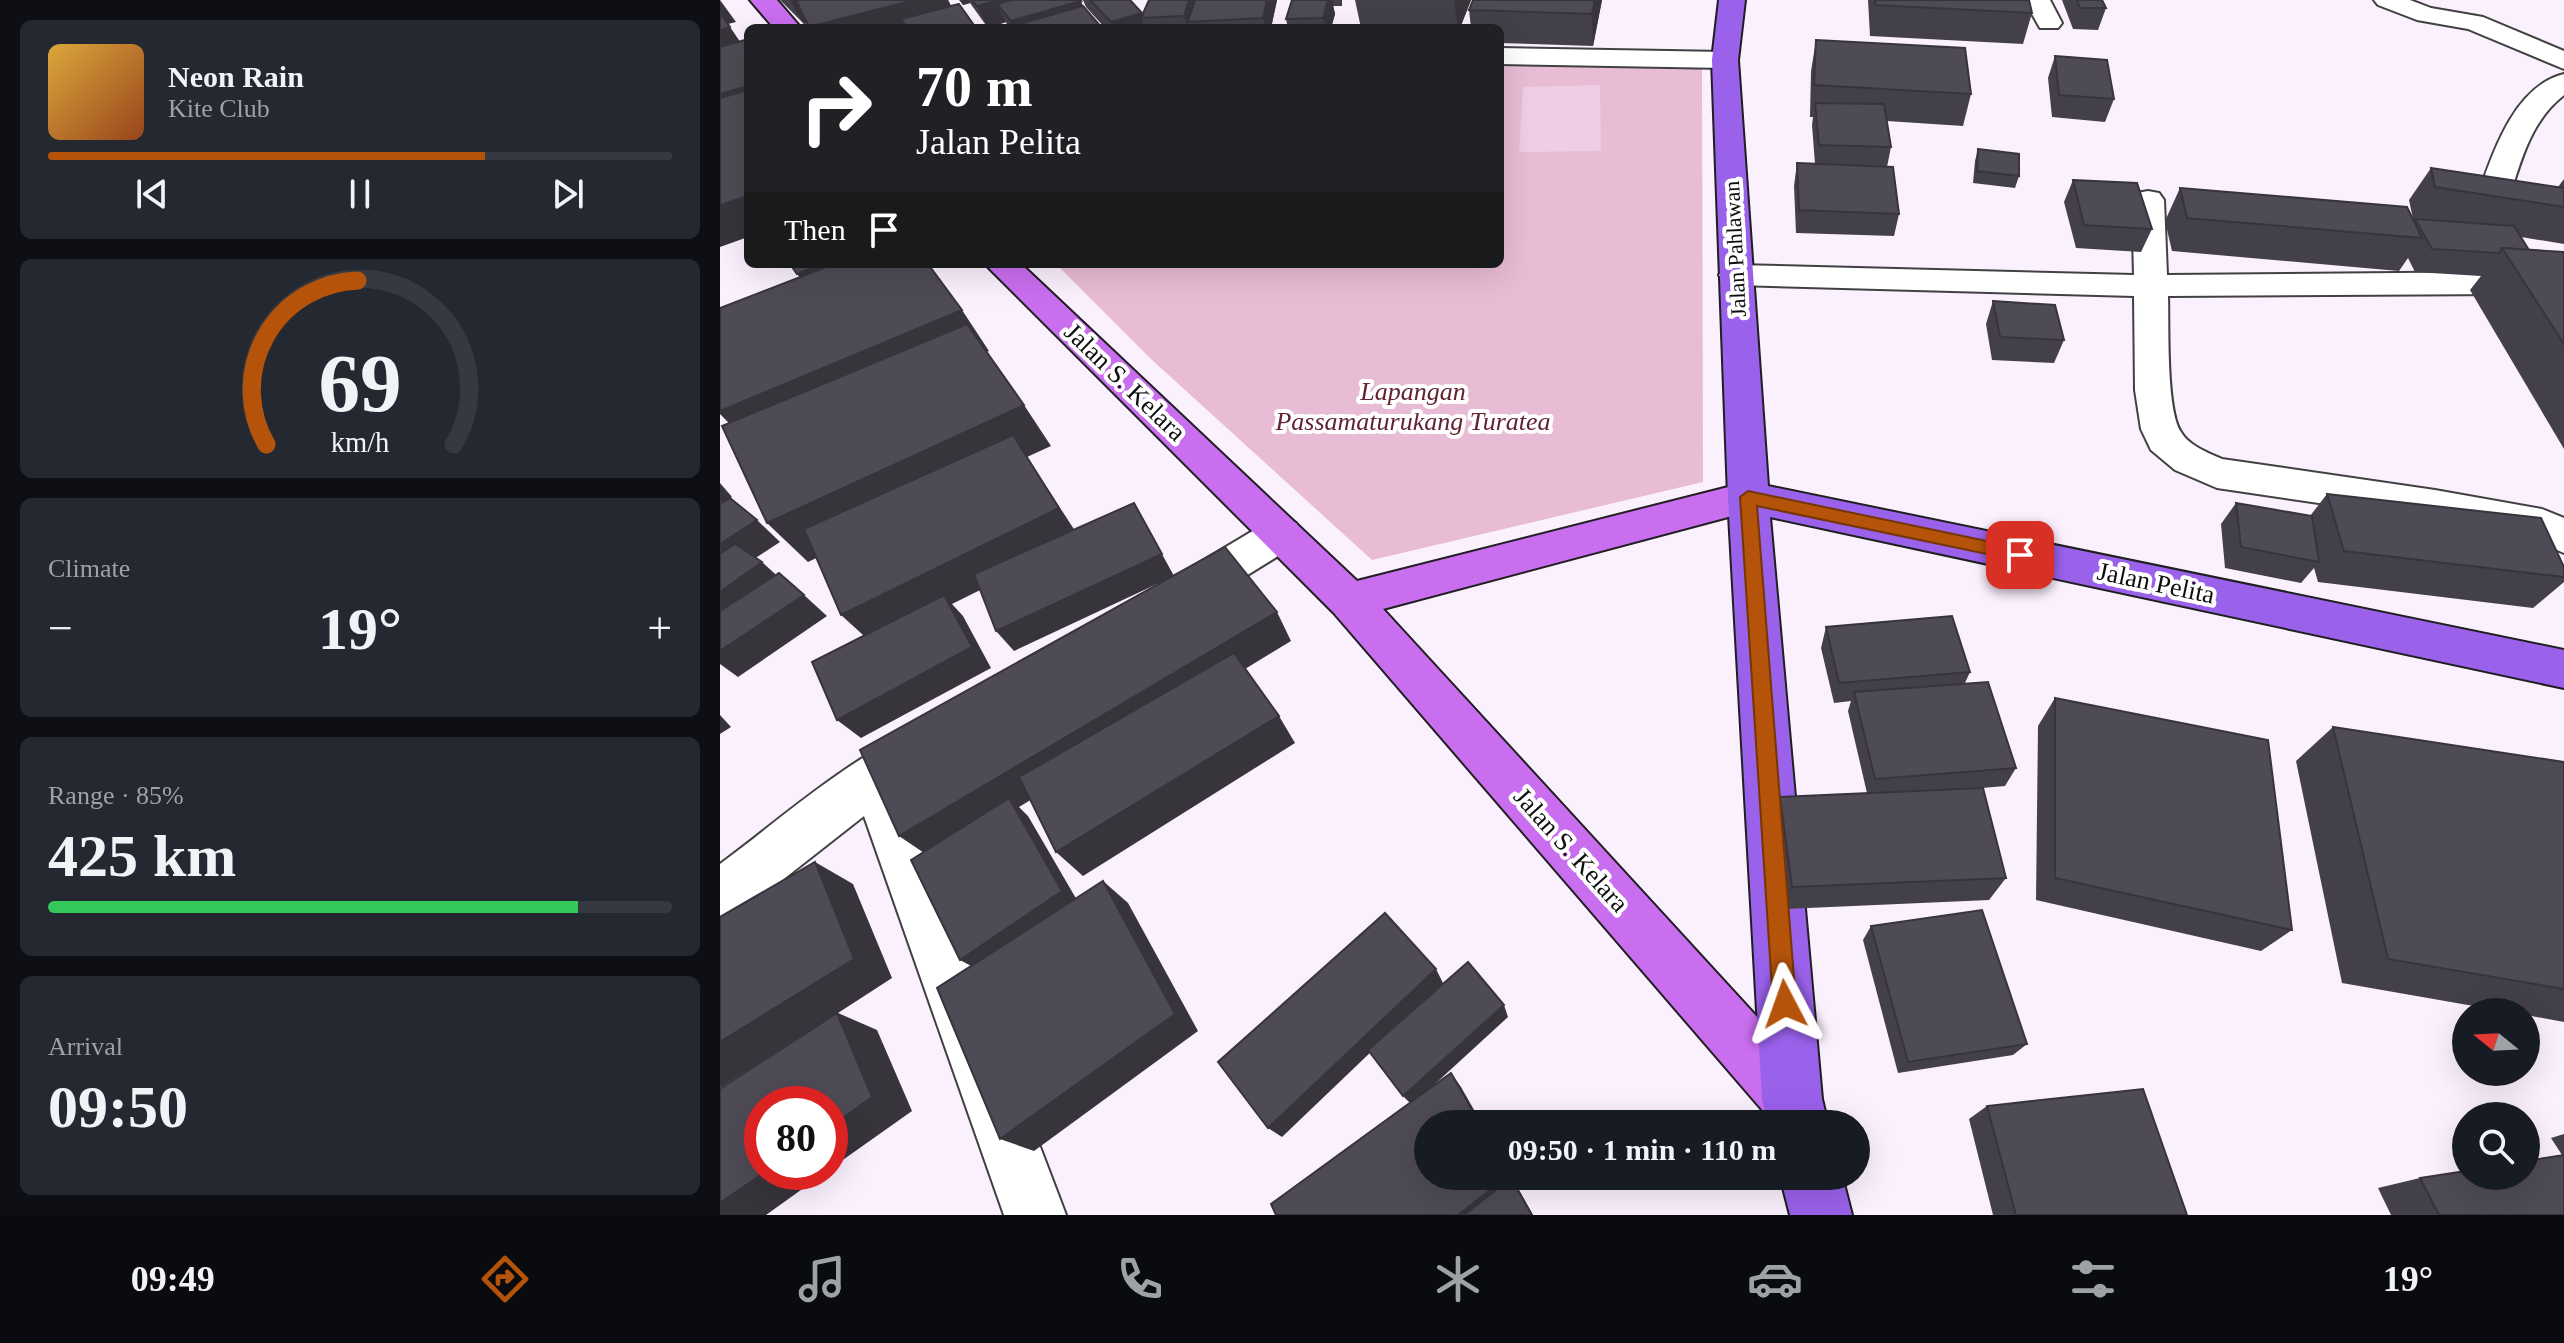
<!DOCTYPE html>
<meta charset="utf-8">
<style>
body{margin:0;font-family:Georgia,serif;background:#242831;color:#f1f3f6;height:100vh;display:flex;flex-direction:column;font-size:30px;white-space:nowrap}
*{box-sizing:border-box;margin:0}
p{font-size:26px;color:#9ea1a6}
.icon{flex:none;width:44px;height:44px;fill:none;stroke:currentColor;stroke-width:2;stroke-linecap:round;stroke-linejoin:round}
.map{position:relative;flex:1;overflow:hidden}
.drawer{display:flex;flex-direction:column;gap:20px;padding:20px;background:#0d0f14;width:720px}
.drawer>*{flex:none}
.hud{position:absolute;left:24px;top:24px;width:760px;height:244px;border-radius:12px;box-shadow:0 8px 32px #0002;background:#202124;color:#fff;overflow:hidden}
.needle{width:52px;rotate:288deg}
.controls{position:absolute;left:1732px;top:998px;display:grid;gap:16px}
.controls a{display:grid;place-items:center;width:88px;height:88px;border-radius:50%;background:#171b24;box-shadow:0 8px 32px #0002;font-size:40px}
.speed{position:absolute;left:24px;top:1086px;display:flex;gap:16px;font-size:40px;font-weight:700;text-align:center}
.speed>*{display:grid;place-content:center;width:104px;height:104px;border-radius:50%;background:#171b24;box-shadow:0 8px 32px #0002;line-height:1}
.speed .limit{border:12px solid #d22;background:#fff;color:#111}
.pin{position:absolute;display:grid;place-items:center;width:68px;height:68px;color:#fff;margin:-34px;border-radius:16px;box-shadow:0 4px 12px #0006}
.me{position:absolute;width:88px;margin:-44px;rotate:356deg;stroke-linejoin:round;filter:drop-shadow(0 0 6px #0008)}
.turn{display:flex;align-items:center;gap:28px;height:168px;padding:0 40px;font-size:36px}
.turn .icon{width:104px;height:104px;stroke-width:2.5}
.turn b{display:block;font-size:56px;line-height:68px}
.then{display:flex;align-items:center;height:76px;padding:0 40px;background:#0003;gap:16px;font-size:30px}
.big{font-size:60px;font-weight:600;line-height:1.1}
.drawer .card{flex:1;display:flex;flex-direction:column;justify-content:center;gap:12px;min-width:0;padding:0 28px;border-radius:12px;background:#242831}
.drawer .dial{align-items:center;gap:0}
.dial svg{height:208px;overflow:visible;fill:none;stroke:#363941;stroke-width:7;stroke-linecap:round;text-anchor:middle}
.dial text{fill:#f1f3f6;stroke:none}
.song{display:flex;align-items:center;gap:24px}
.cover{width:96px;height:96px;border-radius:12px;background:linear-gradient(135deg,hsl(40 70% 55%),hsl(20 70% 35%))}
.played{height:8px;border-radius:4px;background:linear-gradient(90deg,#b45309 70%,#363941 70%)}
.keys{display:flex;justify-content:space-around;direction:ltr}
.heat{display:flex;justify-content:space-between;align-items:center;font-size:44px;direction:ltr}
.charge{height:12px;border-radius:6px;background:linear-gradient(90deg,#34c759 85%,#363941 0)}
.trip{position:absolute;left:694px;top:1110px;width:456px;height:80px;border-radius:40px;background:#171b24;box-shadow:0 8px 32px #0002;font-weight:600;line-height:80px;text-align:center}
.dock{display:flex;height:128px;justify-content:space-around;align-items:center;background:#090b0e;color:#9ea1a6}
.dock .icon{width:56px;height:56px}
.dock .current{color:#b45309}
.dock b{font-size:36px;color:#f1f3f6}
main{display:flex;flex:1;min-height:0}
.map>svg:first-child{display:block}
</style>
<main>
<section class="drawer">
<div class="card">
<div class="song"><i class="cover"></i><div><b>Neon Rain</b><p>Kite Club</p></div></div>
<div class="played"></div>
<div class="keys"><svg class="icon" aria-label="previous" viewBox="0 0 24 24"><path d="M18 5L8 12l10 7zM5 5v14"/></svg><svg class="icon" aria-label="pause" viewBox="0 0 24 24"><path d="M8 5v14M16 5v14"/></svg><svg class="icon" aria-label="next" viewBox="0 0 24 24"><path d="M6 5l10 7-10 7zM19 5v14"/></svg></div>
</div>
<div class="card dial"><svg viewBox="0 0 100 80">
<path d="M14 69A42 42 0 1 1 86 69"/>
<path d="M14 69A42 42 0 0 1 49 6" stroke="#b45309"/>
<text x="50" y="56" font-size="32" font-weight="700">69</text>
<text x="50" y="72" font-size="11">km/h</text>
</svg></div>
<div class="card"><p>Climate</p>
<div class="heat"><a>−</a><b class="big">19°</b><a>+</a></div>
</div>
<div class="card"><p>Range · 85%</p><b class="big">425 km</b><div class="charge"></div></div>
<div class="card"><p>Arrival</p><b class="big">09:50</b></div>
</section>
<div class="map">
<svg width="1844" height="1215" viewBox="0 0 1844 1215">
<rect width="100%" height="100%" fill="#fbf0fe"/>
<polygon fill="#e7bcd4" points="780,65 982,66 983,482 652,560 431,359 336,264 780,264"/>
<polygon fill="#efcde4" points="880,85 881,151 799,152 803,87"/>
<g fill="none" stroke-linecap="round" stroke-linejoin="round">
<g stroke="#414141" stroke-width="4">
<g id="minor">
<polygon points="1304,0 1330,0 1342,23 1338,28 1320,28"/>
<polygon points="1654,0 1690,0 1711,8 1763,17 1844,51 1844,69 1748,29 1697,20 1658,5"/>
<polygon points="780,48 1005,52 1015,54 1018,60 1015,66 1005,68 780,64"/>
<path d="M1844 74V95C1813 119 1802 156 1791 192L1786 199 1775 201 1764 199 1759 192C1774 150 1795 86 1844 74Z"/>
<path d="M1428 191 1439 193 1444 200 1447 275 1790 272 1844 267V287L1790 294 1448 296C1449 326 1446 410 1461 432 1469 446 1489 453 1502 459L1715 490 1822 509 1844 518V553L1812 539 1715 520 1497 488 1455 470 1431 450 1421 429 1415 390 1414 296 1016 285 1004 282 999 275 1004 268 1016 265 1414 275 1412 200 1417 193Z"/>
<polygon points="561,518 576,523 582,534 576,545 479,605 464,610 449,605 442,593 449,581 546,523"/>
<path d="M206 726 223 732 230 747 223 762 183 787 346 1215H284L144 816 19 914 0 922V864C61 819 136 751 206 726Z"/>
</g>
</g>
<g stroke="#1f1f1f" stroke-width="4">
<g id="major">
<polygon points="30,0 57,0 81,28 54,28"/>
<path d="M265 264H301L637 581 1028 482 1042 486 1048 497 1042 508 663 609 1093 1078 1102 1099 1093 1120C1079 1126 1065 1126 1051 1120L614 613Z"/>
</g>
</g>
<g stroke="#1f1f1f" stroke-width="4">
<g id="highway">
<polygon points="999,0 1025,0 1018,60 1048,486 1844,650 1844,688 1050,517 1102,1099 1108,1124 1048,1124 1042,1099 1008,497 992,60"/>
<polygon points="1060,1176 1122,1176 1132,1215 1070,1215"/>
</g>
</g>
<use href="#minor" fill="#fff" fill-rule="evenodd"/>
<use href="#major" fill="#ca6ef0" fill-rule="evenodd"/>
<use href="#highway" fill="#9a61eb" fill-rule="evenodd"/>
</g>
<g fill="#44404a">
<polygon points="60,0 228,0 231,6 256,28 90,28 87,23 84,24"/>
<polygon points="239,0 359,0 363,6 382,28 278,28 287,25 286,22 268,28 250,3 243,5"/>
<polygon points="363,0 410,0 422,13 557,0 551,28 385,28 366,7"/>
<polygon points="572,0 622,0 622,6 613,6 615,14 611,28 568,28 566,19"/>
<polygon points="635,0 751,0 740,28 641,28"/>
<polygon points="882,0 873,46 780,43 780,28 751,28 749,10"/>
<polygon points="1148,0 1309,0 1312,13 1303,44 1150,36"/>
<polygon points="1342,0 1382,0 1386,8 1378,30 1353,29"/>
<polygon points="1096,40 1251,94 1243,126 1167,121 1171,147 1167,167 1179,214 1174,236 1076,233 1074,186 1077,163 1095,164 1092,125 1093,117 1090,117 1091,71"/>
<polygon points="1335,56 1394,99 1385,122 1332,117 1328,78"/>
<polygon points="1258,149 1299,176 1295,188 1253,183 1255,161"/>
<polygon points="1711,168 1838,187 1844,179 1844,244 1801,237 1809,250 1844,252 1844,449 1750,290 1761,276 1695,272 1688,258 1679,271 1452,251 1445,221 1460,188 1693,219 1689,200"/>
<polygon points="1353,180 1432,229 1421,252 1356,248 1344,202"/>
<polygon points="1273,301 1344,340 1334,363 1272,360 1266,324"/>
<polygon points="1607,494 1844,567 1844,582 1813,608 1598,582 1594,568 1581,583 1505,568 1501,524 1516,503 1590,516"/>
<polygon points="1106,627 1250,672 1245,683 1296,768 1285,786 1262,788 1286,878 1269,900 1065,909 1054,822 1060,797 1147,793 1128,711 1131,701 1114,703 1101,648"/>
<polygon points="1335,698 1572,930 1541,951 1316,900 1318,726"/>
<polygon points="1613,727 1844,762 1844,1022 1806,1015 1806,1012 1788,1012 1622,983 1576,761"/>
<polygon points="1151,926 1307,1044 1293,1055 1178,1073 1143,940"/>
<polygon points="1267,1106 1467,1215 1273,1215 1249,1119"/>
<polygon points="1844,1134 1844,1215 1671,1215 1658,1188 1700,1178 1842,1155 1831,1138"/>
</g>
<g fill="#37343c">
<polygon points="0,0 16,22 8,24 25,49 0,56"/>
<polygon points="70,0 159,0 84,24"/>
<polygon points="194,0 228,0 240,23 186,28 89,27"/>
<polygon points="241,0 249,0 250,3 243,5"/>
<polygon points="279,0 346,0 361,1 370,23 303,23 305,28 294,28 291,21 277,4 286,22 268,28 257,6"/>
<polygon points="469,0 484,0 468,22 470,28 468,28 464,16"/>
<polygon points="547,0 557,0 551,28 546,28 543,18"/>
<polygon points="608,0 612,0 615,14 611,28 605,28 603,18"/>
<polygon points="734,0 751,0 740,28 738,28"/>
<polygon points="875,0 882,0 873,46 872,14"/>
<polygon points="422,13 424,18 421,18 425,28 394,28 391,22"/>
<polygon points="28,86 28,125 0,134 0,94"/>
<polygon points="28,196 28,237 0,247 0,205"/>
<polygon points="102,264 157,264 95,297 77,274"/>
<polygon points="242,310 269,351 37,452 0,414 0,411"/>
<polygon points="304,405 331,446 307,457 361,540 232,604 243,616 271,668 141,738 117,720 153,644 121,615 307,457 88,562 47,523"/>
<polygon points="0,483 12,497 0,503"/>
<polygon points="414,503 454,576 294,651 276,631"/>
<polygon points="37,520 60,542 0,581 0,544"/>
<polygon points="42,562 65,583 0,630 0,592"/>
<polygon points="84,595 107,616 18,677 0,664 0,651"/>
<polygon points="557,612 571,641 299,807 308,816 361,907 264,973 240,960 213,859 179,836"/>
<polygon points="0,715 11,727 0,734"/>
<polygon points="559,716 575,743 363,876 336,852"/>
<polygon points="95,862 133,884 172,978 118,1013 157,1030 192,1111 110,1169 110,1127 117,1013 0,1088 0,1042"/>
<polygon points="383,881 408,903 478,1031 314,1151 280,1139"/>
<polygon points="716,969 723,983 562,1137 548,1128"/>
<polygon points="784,1005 788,1017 692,1105 683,1096"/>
<polygon points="731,1073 741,1087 762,1124 760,1124"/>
<polygon points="45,1172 106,1172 46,1215 0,1215 0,1203"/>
<polygon points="788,1176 791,1176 813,1215 738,1215"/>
</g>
<g fill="#4f4b56" stroke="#37343c" stroke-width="2">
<polygon points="76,0 194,0 89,27"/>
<polygon points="252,0 279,0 257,6"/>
<polygon points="291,0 359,0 361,1 291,21 277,4"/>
<polygon points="370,0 410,0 422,13 391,22"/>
<polygon points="429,0 469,0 464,16 421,18"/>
<polygon points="475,0 547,0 543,18 468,22"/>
<polygon points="572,0 608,0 603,18 566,19"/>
<polygon points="753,0 875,0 872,14 749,10"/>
<polygon points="1155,0 1309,0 1312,13 1155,5"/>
<polygon points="1357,0 1382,0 1386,8 1360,8"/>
<polygon points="239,4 256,28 187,28 181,19"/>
<polygon points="363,6 382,28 307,28 303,23"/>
<polygon points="0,13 10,27 0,30"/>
<polygon points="168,23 171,28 150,28"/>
<polygon points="291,24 295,28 278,28"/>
<polygon points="28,39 28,86 0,94 0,47"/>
<polygon points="1096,40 1245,48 1251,94 1094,85"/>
<polygon points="1335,56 1387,60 1394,99 1339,95"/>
<polygon points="28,90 28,196 0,205 0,98"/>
<polygon points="1095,103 1164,104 1171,147 1099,145"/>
<polygon points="1258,149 1299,154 1299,176 1257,171"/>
<polygon points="1077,163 1173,167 1179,214 1079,210"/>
<polygon points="1711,168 1844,188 1844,207 1715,187"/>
<polygon points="1353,180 1417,183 1432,229 1364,225"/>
<polygon points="1460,188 1687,207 1702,238 1467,218"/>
<polygon points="1695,219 1794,226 1809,250 1782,248 1779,253 1712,249"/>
<polygon points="1782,248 1844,252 1844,344"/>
<polygon points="70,264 102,264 77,274"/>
<polygon points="114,264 208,264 242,310 0,411 0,308"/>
<polygon points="1273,301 1335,305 1344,340 1280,337"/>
<polygon points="247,324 304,405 47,523 2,426"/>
<polygon points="293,435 339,508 121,615 84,529"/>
<polygon points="1607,494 1821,518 1844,567 1844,577 1624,551"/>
<polygon points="10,498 37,520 0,544 0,504"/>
<polygon points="414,503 442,554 276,631 254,574"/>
<polygon points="1516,503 1592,516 1599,562 1521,547"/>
<polygon points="15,544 42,562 0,592 0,554"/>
<polygon points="505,547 557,612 179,836 140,750"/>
<polygon points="59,573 84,595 0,651 0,611"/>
<polygon points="224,595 252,647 117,720 92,662"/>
<polygon points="1232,616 1250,672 1119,683 1106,627"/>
<polygon points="514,653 559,716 336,852 299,777"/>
<polygon points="1268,682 1296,768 1155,779 1134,692"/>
<polygon points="1335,698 1548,740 1572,930 1335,878"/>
<polygon points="1613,727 1844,762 1844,989 1668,959"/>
<polygon points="1263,788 1286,878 1072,887 1060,797"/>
<polygon points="289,798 342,891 240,960 191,860"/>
<polygon points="95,862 134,959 0,1042 0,917"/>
<polygon points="383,881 455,1014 280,1139 217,988"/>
<polygon points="1262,910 1307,1044 1188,1062 1151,926"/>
<polygon points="665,913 716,969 548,1128 498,1062"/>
<polygon points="748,962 784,1005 683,1096 648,1050"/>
<polygon points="117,1013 152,1097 110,1127 110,1104 42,1104 42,1172 45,1172 0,1203 0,1089"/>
<polygon points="731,1073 760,1124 708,1124 708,1176 788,1176 738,1215 556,1215 551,1204"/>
<polygon points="1423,1089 1467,1215 1296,1215 1267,1106"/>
<polygon points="1844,1155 1844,1215 1719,1215 1700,1178 1746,1171 1746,1176 1806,1176 1806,1161"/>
<polygon points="791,1178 812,1215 744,1215"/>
</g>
<polygon fill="#b45309" stroke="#753606" stroke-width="2" points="1028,491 1300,548 1309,555 1300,561 1037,506 1076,1004 1073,1013 1065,1016 1057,1013 1053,1004 1020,497"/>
<g text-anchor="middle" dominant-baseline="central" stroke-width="8" stroke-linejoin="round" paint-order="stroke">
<g font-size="22" fill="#0e0e0e" stroke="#fff">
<text transform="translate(1015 249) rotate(-93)">Jalan Pahlawan</text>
</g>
<g font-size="26" fill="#0e0e0e" stroke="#fff">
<text transform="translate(405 382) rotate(44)">Jalan S. Kelara</text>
<text transform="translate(1436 583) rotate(12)">Jalan Pelita</text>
<text transform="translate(851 850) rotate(48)">Jalan S. Kelara</text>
</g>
<g font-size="26" font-style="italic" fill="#622232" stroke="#fff">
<text x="693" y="391">Lapangan<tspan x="693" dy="30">Passamaturukang Turatea</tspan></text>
</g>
</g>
</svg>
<div class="controls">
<a><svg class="needle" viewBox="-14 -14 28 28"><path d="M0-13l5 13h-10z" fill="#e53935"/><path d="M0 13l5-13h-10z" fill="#9ea1a6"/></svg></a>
<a><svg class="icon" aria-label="search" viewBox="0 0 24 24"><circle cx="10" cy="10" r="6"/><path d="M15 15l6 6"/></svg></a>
</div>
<div class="speed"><div class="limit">80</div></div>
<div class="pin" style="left:1300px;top:555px;background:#d93025"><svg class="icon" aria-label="arrive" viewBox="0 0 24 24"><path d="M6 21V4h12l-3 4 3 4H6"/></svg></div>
<svg class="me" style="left:1065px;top:1004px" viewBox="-20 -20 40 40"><path d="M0-17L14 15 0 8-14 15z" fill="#b45309" stroke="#fff" stroke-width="4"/></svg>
<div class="trip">09:50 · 1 min · 110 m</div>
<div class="hud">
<div class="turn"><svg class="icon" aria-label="right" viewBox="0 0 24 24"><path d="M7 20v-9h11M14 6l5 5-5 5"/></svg><div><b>70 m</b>Jalan Pelita</div></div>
<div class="then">Then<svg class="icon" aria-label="arrive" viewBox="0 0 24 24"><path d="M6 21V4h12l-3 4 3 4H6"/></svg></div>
</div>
</div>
</main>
<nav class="dock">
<b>09:49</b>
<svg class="icon current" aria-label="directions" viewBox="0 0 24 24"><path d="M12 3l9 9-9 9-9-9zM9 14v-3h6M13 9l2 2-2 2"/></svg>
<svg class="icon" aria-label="music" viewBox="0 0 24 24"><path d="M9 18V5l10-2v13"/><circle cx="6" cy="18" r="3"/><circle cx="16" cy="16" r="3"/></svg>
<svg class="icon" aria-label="phone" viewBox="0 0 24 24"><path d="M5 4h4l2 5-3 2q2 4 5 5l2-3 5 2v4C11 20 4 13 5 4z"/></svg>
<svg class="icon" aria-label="climate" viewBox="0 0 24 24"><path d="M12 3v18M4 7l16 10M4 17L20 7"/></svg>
<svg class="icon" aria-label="car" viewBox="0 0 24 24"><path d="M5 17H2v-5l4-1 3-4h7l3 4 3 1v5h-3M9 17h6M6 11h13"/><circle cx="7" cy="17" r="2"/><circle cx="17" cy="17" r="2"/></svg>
<svg class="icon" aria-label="filters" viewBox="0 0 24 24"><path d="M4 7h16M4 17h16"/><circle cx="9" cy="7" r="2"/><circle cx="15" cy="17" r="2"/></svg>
<b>19°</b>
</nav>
